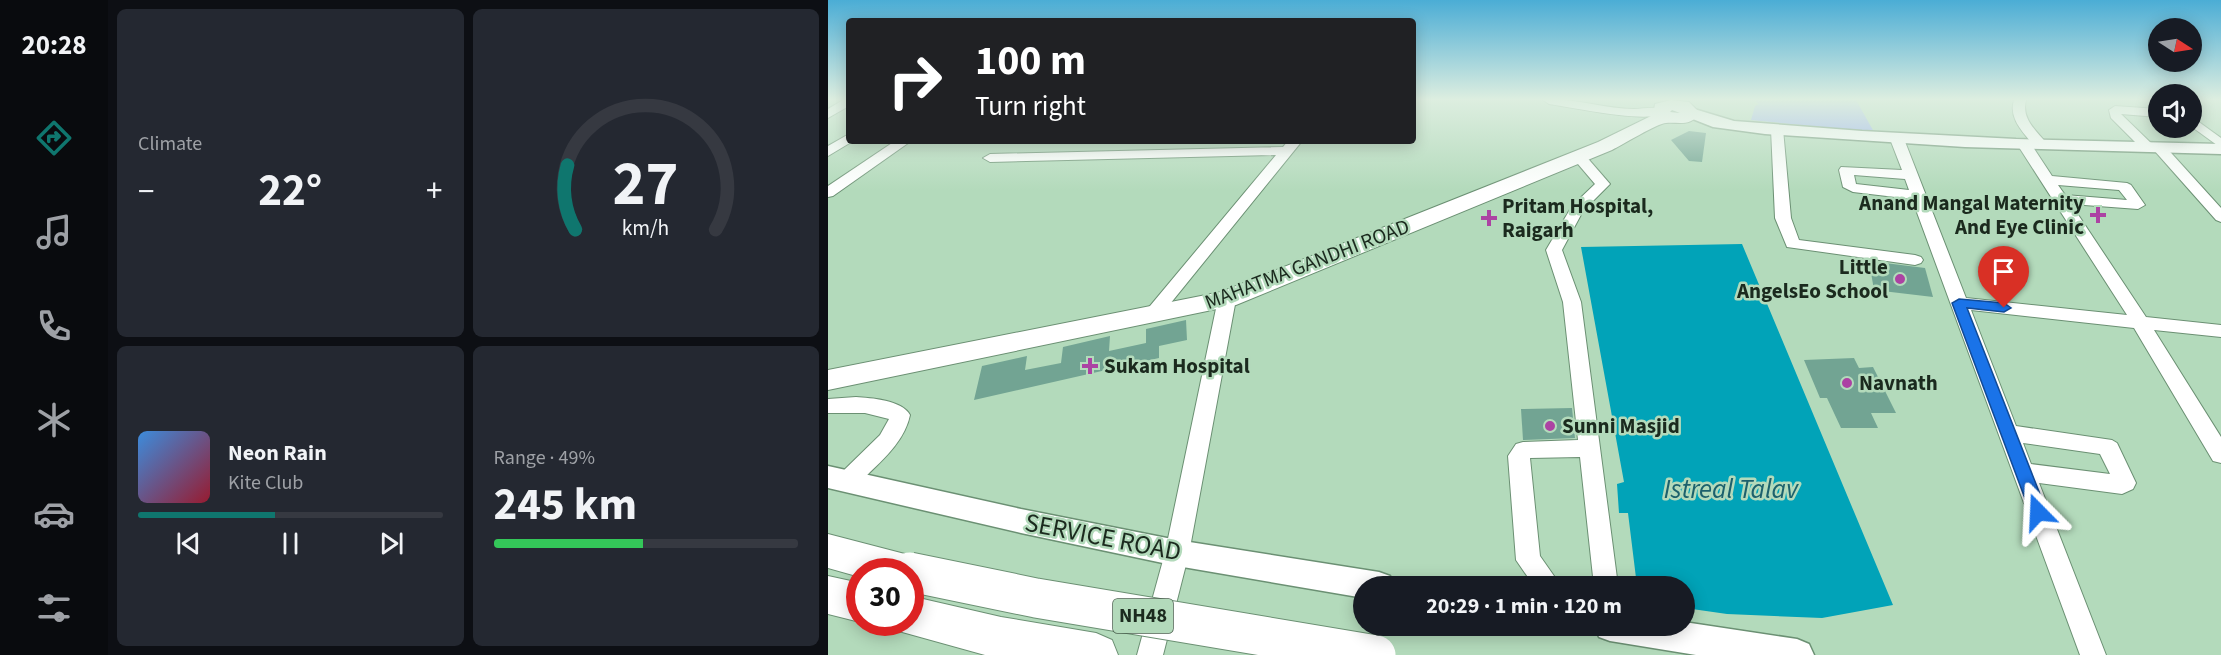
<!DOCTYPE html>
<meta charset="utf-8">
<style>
body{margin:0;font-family:"Source Sans 3",sans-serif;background:#242831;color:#f1f3f6;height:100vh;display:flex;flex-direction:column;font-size:22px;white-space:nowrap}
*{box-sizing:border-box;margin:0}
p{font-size:20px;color:#9ea1a6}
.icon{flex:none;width:33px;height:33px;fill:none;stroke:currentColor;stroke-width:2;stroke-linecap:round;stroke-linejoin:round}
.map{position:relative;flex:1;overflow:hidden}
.sheet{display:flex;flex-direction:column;gap:9px;padding:9px;background:#0d0f14;width:720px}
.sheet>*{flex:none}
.top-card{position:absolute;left:18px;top:18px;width:570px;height:126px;border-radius:6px;box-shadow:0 3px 15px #0003;background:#202124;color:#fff;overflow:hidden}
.needle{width:39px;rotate:102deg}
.fabs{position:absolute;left:1320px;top:18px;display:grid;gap:12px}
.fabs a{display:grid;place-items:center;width:54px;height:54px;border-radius:50%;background:#171b24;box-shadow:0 3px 15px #0003;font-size:30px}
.speed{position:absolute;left:18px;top:558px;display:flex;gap:12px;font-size:30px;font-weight:700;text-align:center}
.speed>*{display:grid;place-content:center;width:78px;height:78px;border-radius:50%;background:#171b24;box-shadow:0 3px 15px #0003;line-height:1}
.speed .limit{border:9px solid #d22;background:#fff;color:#111}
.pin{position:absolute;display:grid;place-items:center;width:51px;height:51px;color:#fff;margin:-62px -26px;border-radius:50% 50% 50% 0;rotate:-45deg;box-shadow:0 0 6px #0007}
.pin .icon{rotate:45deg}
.me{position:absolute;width:66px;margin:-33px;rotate:339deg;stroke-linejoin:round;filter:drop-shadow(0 0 4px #0008)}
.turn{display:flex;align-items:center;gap:21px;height:126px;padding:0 30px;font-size:27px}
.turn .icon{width:78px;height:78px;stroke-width:2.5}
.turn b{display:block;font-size:42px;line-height:51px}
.big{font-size:45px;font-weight:700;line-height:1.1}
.sheet .card{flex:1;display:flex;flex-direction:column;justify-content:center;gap:9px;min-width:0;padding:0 21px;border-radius:9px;background:#242831}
.sheet .dial{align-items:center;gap:0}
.dial svg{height:156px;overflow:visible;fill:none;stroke:#363941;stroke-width:7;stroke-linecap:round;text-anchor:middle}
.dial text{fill:#f1f3f6;stroke:none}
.song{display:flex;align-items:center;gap:18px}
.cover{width:72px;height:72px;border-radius:9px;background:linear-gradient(135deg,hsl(210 70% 55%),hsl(350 70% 35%))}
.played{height:6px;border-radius:3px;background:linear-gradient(90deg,#0f766e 45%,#363941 45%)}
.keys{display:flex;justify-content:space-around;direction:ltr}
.heat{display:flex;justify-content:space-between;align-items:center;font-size:33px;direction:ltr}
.charge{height:9px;border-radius:4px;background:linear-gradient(90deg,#34c759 49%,#363941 0)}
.sheet .tiles{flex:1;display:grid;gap:9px;grid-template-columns:repeat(2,1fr)}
.trip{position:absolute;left:525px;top:576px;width:342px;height:60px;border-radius:30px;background:#171b24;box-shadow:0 3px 15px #0003;font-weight:700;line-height:60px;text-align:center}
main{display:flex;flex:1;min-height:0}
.tabs{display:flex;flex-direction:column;width:108px;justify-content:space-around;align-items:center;background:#090b0e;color:#9ea1a6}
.tabs .icon{width:42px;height:42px}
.tabs .selected{color:#0f766e}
.tabs b{font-size:27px;color:#f1f3f6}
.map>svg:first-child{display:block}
</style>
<main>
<nav class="tabs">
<b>20:28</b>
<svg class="icon selected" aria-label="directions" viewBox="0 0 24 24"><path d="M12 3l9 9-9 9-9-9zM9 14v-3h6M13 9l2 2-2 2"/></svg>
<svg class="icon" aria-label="music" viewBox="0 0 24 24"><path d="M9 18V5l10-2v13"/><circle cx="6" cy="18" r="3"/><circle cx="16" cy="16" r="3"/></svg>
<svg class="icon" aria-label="phone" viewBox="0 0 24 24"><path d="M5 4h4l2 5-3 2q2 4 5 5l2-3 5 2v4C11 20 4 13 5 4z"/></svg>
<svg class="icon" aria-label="climate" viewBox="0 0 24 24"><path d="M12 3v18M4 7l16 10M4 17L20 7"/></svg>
<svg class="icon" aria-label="car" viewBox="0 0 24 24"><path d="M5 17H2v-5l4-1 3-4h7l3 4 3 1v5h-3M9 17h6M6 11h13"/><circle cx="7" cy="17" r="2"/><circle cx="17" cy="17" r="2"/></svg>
<svg class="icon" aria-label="filters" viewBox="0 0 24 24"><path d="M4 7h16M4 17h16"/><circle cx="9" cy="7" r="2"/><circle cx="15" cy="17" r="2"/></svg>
</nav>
<section class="sheet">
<div class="tiles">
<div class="card"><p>Climate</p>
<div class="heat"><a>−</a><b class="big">22°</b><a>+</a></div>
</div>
<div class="card dial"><svg viewBox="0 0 100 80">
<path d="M14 69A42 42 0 1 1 86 69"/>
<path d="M14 69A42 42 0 0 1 10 36" stroke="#0f766e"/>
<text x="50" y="56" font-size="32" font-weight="700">27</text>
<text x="50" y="72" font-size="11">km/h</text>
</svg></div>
<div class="card">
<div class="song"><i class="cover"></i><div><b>Neon Rain</b><p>Kite Club</p></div></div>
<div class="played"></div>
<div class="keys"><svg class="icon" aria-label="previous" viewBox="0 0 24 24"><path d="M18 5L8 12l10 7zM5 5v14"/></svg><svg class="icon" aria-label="pause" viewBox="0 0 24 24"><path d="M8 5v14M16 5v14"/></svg><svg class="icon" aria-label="next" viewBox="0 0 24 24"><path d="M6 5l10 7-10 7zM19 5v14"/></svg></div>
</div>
<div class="card"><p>Range · 49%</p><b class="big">245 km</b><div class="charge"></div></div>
</div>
</section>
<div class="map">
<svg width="1393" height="655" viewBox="0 0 1393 655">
<rect width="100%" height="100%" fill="#b3dabb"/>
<polygon fill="#97acf4" points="926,100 1028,100 1046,132 923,120 927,106 931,104"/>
<polygon fill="#01a3b8" points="914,244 1065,605 994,618 899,614 857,608 856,586 809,586 800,513 791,513 789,484 796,482 753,247"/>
<g fill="#72a493">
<polygon points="861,131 878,133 874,162 861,161 843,140"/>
<polygon points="1041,261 1097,268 1105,297 1046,290"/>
<polygon points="358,320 359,340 331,346 331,358 146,400 154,366 199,356 197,370 233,363 235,347 282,336 281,351 318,343 318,329"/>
<polygon points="1026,358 1031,368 1045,367 1068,413 1043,413 1050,428 1013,428 999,398 992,398 976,360"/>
<polygon points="744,408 747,438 695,440 693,409"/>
</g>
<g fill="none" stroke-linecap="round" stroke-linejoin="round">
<g stroke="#6b9073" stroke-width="2">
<g id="minor">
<polygon points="15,100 21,100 21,106 0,118 0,109"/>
<path d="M715 100C746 97 775 109 806 109 816 109 831 105 838 112 824 125 743 107 721 104Z"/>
<path d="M1186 100H1198C1193 119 1208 130 1219 144L1217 147H1207C1196 133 1180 119 1186 100Z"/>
<polygon points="1287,106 1330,109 1330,117 1293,114 1325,145 1335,144 1393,208 1393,222 1388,220 1325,149 1315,150 1283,118 1281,110"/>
<polygon points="1364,117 1393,138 1393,148 1364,127"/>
<polygon points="949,125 955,129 963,218 971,240 1087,255 1093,257 1095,260 1093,263 1087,265 959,247 947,218 943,129"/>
<polygon points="21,134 21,141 25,141 0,156 0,146"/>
<path d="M1069 135 1076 139 1138 298 1299 315 1189 144 1196 140 1201 141 1224 176 1299 183 1303 185 1317 205 1310 209 1243 204 1318 317 1393 325V337L1326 330 1393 437V463L1385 461 1306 328 1143 310 1188 426 1284 440 1289 443 1308 483 1305 489 1294 494 1211 483 1278 655H1252L1084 199 1025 192 1015 187 1011 170 1013 167 1074 170 1062 139ZM1026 175 1077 179 1081 190 1028 184ZM1230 185 1291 190 1299 200 1237 195ZM1195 443 1272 454 1282 474 1203 464Z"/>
<polygon points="67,141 83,141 5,196 0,197 0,186"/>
<polygon points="460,141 474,141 329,320 317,320 314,316 317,312 448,155 162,162 155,158 162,154 455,147"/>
<polygon points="751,153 756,154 782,184 755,211 734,250 753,302 790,586 766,586 752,457 702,458 712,556 733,586 706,586 688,560 680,456 688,444 695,442 750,440 735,302 718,250 744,206 767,184 744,157"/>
<polygon points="399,293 405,295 408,299 361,553 335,655 309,655 337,553 390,299 393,295"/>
<path d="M28 397C43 398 74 400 82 415 76 445 47 466 27 487L19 490 11 487 8 481 11 475 52 435 61 419 37 413H0V399Z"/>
</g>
</g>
<g stroke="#6b9073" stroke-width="3">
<g id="tertiary">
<polygon points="863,108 906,121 1034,131 1188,139 1393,144 1393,154 1137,147 937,134 885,127 857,116 855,113"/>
<polygon points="0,466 193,509 349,540 551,572 562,576 566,586 536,586 536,598 349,566 193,533 0,488"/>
<polygon points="856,622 969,639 981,644 986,655 868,655 782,641 771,637 766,626 856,626"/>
</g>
</g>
<g stroke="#6b9073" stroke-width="2">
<path id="secondary" d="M843 100 861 102 872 113C862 127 852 122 838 123 830 123 794 145 784 150L408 305 0 390V370L393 292 770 142 825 115 827 104ZM844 110 852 113 842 112Z"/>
</g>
<g stroke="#6b9073" stroke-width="2">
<g id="trunk">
<polygon points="0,534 96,559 102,572 96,585 82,590 82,572 32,572 32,577 0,568"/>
<polygon points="0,576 32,583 32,622 0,614"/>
<polygon points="82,596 173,617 268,633 284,640 290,655 157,655 67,630 64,622 82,622"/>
</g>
</g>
<use href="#minor" fill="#fff" fill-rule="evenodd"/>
<use href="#tertiary" fill="#fff" fill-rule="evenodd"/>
<use href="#secondary" fill="#fff" fill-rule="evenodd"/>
<use href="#trunk" fill="#fff" fill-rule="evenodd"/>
<g stroke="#6b9073" stroke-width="41" stroke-linecap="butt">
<polyline id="trunk-bridge" points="82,572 208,598 548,655"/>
</g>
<use href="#trunk-bridge" stroke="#fff" stroke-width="39"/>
</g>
<linearGradient id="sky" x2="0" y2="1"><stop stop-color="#4badd5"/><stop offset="0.52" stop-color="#ddeee0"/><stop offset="1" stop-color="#ddeee0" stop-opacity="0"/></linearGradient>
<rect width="1393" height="191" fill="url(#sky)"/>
<polygon fill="#1a73e8" stroke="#114b97" stroke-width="1.5" points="1131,299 1176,303 1183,308 1176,312 1139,308 1219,512 1216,517 1210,520 1204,517 1202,512 1124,303"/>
<g fill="#ac42a3" stroke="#b3dabb" stroke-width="2">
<path d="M1267 206h6v6h6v6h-6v6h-6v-6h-6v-6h6z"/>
<path d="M658 209h6v6h6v6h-6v6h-6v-6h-6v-6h6z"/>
<circle cx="1072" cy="279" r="6"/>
<path d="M259 357h6v6h6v6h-6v6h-6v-6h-6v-6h6z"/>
<circle cx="1019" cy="383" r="6"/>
<circle cx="722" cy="426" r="6"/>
</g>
<g text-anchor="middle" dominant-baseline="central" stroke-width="5" stroke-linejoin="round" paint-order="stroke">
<rect fill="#b3dabb" stroke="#495f4d" stroke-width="1.5" x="285" y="599" width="60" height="34" rx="4.5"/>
<g font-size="20" font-weight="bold" fill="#1b2a1e">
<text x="315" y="616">NH48</text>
</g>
<g font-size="21" font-weight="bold" fill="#1b2a1e" stroke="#b3dabb" text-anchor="start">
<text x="1256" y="203" text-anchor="end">Anand Mangal Maternity<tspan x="1256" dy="24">And Eye Clinic</tspan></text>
<text x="674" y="206">Pritam Hospital,<tspan x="674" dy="24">Raigarh</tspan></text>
<text x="1060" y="267" text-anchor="end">Little<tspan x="1060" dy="24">AngelsEo School</tspan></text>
<text x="276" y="366">Sukam Hospital</text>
<text x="1031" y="383">Navnath</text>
<text x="734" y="426">Sunni Masjid</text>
</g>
<g font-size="21" fill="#1b2a1e" stroke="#b3dabb">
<text transform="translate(479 264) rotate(-21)">MAHATMA GANDHI ROAD</text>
</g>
<g font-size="26" fill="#1b2a1e" stroke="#b3dabb">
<text transform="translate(275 537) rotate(11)">SERVICE ROAD</text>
</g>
<g font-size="27" font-style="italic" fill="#1c616d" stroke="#b3dabb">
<text x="903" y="489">Istreal Talav</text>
</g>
</g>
</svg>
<div class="fabs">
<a><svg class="needle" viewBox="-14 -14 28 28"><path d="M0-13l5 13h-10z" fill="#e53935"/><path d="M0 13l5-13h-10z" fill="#9ea1a6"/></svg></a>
<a><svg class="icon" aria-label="sound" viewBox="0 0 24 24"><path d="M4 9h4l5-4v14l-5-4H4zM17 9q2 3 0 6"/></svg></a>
</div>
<div class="speed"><div class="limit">30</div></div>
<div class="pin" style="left:1176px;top:308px;background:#d93025"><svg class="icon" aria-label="arrive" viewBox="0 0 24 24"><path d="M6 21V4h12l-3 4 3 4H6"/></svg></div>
<svg class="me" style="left:1210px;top:512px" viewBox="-20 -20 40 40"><path d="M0-17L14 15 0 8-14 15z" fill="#1a73e8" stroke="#fff" stroke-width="4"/></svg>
<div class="trip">20:29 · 1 min · 120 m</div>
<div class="top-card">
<div class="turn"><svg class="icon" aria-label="right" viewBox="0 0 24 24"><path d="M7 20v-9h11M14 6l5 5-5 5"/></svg><div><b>100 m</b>Turn right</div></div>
</div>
</div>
</main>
